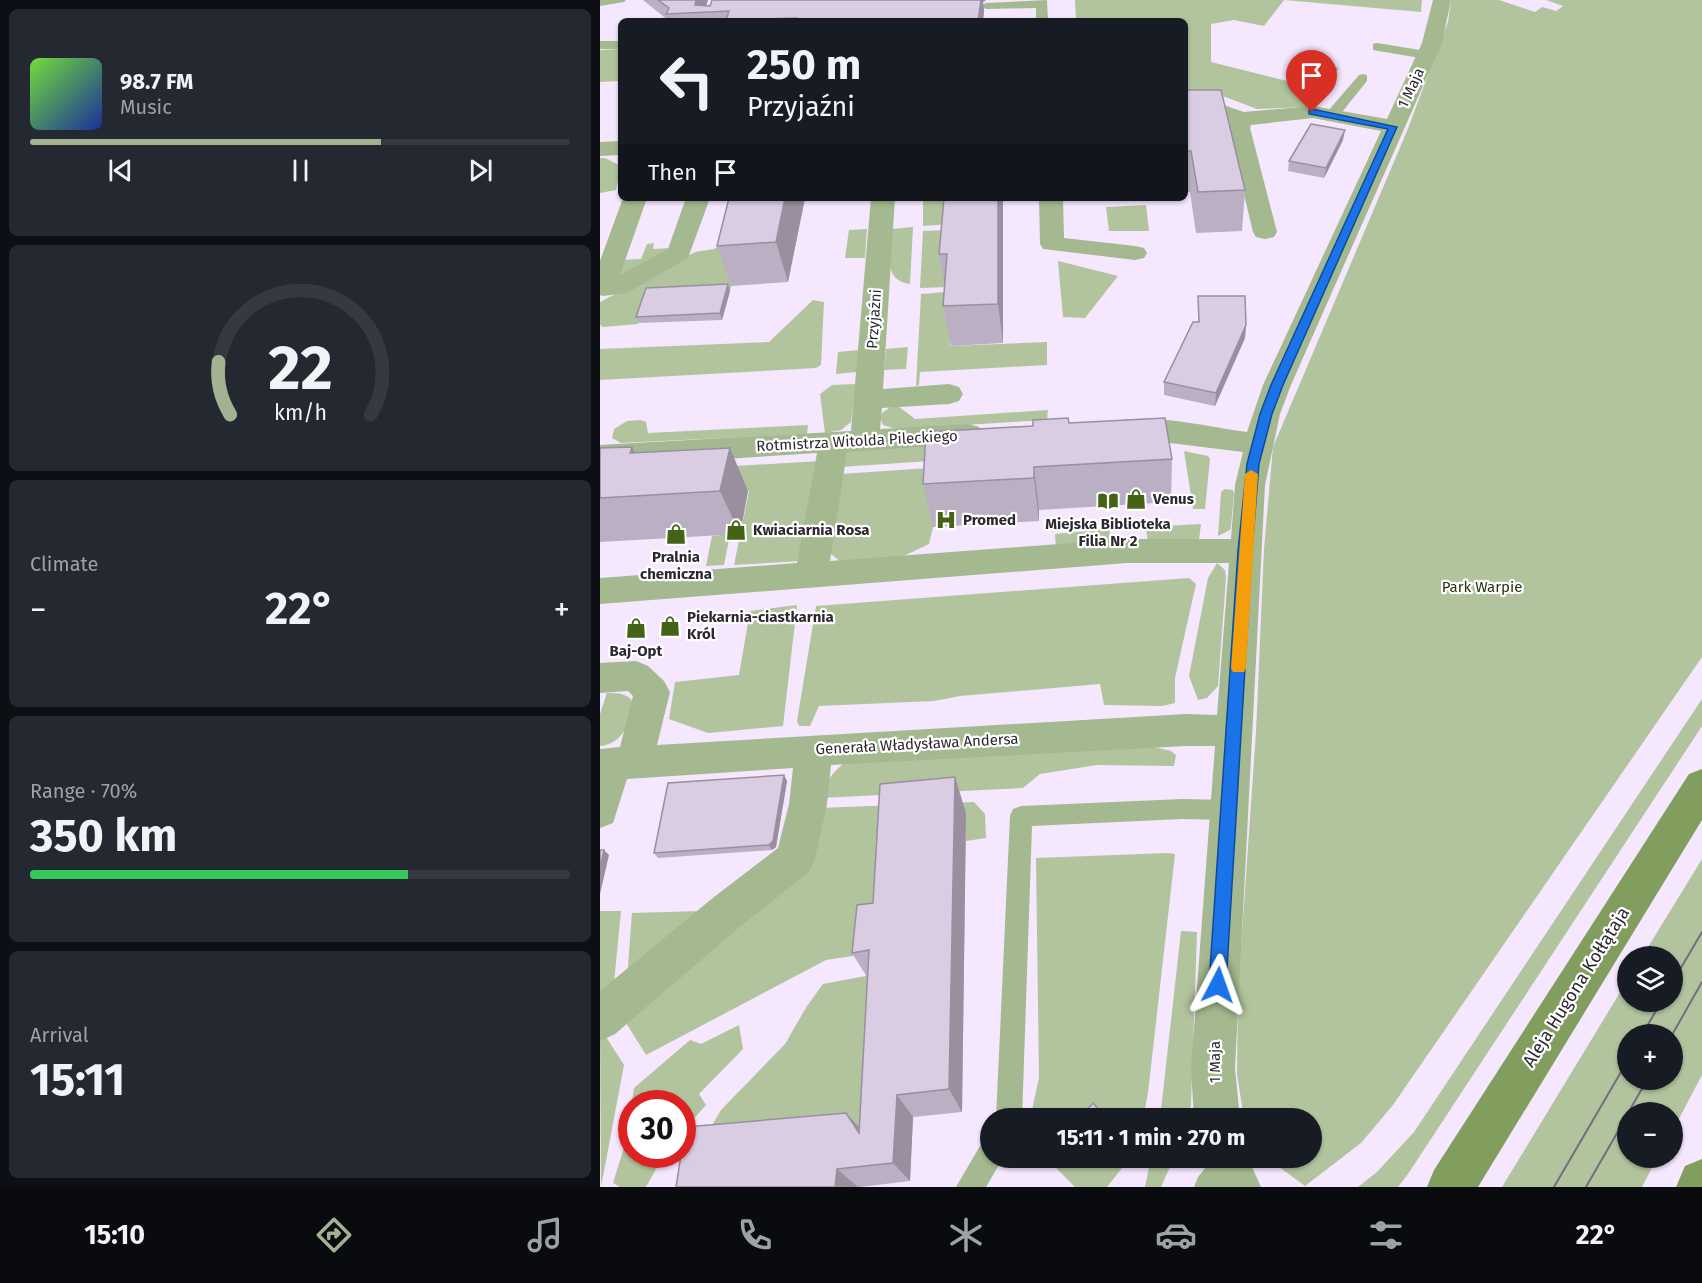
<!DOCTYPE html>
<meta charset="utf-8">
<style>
body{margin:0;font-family:"Fira Sans",sans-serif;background:#242831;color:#f1f3f6;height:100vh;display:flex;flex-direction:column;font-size:22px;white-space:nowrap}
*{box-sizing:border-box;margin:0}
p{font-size:20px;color:#9ea1a6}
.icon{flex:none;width:33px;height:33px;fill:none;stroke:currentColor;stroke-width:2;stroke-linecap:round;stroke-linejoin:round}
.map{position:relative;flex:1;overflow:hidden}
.panel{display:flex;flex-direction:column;gap:9px;padding:9px;background:#0d0f14;width:600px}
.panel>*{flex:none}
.banner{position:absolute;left:18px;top:18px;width:570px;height:183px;border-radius:9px;box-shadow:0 2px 4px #0004;background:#171b24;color:#f1f3f6;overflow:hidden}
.controls{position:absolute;left:1017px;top:946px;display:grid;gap:12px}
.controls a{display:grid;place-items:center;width:66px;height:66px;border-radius:50%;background:#171b24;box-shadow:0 2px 4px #0004;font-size:30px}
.speed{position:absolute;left:18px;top:1090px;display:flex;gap:12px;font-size:30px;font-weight:700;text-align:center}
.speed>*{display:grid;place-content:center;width:78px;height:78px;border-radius:50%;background:#171b24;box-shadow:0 2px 4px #0004;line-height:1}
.speed .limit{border:9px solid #d22;background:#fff;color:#111}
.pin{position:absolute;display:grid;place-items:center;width:51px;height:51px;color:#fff;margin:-62px -26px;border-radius:50% 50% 50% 0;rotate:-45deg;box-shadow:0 0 6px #0007}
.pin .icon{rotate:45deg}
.me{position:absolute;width:66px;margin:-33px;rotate:4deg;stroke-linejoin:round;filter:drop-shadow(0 0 4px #0008)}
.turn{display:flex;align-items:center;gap:21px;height:126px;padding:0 30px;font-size:27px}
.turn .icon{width:78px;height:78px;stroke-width:2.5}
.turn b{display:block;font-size:42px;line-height:51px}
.then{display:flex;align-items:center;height:57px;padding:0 30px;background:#0003;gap:12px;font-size:22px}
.big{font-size:45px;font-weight:700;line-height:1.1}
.panel .card{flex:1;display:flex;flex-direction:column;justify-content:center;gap:9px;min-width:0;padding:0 21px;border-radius:9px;background:#242831}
.panel .dial{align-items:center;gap:0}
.dial svg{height:156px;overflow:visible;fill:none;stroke:#363941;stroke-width:7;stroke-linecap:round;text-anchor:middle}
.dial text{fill:#f1f3f6;stroke:none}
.song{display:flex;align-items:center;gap:18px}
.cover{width:72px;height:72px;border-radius:9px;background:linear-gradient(135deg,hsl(100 70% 55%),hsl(230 70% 35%))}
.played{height:6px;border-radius:3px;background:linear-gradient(90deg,#a4b291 65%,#363941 65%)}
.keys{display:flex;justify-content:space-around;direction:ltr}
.heat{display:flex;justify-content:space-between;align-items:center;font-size:33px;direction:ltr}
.charge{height:9px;border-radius:4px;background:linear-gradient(90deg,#34c759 70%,#363941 0)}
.trip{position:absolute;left:380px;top:1108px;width:342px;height:60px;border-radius:30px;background:#171b24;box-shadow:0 2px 4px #0004;font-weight:700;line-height:60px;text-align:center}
.menu{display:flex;height:96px;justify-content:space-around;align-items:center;background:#090b0e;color:#9ea1a6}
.menu .icon{width:42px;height:42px}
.menu .current{color:#a4b291}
.menu b{font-size:27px;color:#f1f3f6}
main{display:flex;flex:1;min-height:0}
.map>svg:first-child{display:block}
</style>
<main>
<section class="panel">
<div class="card">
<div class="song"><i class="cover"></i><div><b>98.7 FM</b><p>Music</p></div></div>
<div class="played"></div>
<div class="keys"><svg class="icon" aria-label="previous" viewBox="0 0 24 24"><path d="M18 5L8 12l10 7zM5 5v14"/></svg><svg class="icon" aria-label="pause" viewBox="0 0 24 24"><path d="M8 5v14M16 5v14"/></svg><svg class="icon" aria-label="next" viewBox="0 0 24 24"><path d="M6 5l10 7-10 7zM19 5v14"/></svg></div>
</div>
<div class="card dial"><svg viewBox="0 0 100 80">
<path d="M14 69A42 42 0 1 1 86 69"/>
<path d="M14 69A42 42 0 0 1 8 42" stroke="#a4b291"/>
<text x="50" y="56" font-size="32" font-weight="700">22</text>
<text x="50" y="72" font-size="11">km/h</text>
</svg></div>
<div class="card"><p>Climate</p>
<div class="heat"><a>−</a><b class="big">22°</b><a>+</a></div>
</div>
<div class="card"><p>Range · 70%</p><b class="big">350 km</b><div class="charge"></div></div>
<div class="card"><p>Arrival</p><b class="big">15:11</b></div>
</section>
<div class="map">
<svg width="1102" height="1187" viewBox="0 0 1102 1187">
<rect width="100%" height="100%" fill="#f5e7fe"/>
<g fill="#b2c49e" fill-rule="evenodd">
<polygon points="475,0 822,0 821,12 684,0 664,26 634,20 611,24 611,62 699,84 719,64 739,68 706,107 657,109 612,92 600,96 585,90 585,21 476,21"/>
<polygon points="851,0 899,0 935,12 942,7 956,11 963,6 946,0 1102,0 1102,657 793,1105 761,1143 705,1186 667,1158 711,1158 711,1119 644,1119 637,1074 638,991 656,732 664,549 673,447 807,131 848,22"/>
<polygon points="21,49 21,81 0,82 0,50"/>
<polygon points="0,158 5,158 21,166 16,190 0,193"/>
<polygon points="323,198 359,198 349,224 323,226"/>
<polygon points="546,205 549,231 509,231 506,207"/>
<path d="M313 227 310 284C281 280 291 250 292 229Z"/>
<polygon points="267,229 265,258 245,258 249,230"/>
<polygon points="349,230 346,287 320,288 323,231"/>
<polygon points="54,243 53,249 72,248 20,278 19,260 41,259 47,244"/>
<polygon points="124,243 132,285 130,290 49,294 38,324 3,327 0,325 0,302 95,252 114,249"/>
<polygon points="458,261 518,276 485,318 463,317"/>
<polygon points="346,292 353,294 350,346 447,342 447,365 320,372 319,385 316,386 321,294"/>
<polygon points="213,300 224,302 221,365 216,368 0,380 0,349 169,342"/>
<polygon points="308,347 306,369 284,370 286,349"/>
<polygon points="259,350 257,372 236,374 238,352"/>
<polygon points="256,384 251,422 241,430 225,433 220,394 232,385"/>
<polygon points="292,406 298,406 315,419 448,410 447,420 296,429 283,425 280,418 282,413"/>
<polygon points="41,420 46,422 48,433 208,425 207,434 21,443 12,438 14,429 27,421"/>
<polygon points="434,441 376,458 240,467 242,456 248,451"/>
<polygon points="584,451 608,456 610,459 605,509 593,509"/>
<polygon points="220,461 200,561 134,565 149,491 113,493 119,467"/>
<polygon points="329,468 336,475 333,527 329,544 291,562 244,565 229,552 241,474"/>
<polygon points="625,489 633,490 634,494 631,526 630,530 618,536 621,492"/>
<polygon points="601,524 599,540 548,543 546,527"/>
<polygon points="510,529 509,545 456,550 455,534"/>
<polygon points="130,534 124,565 106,566 112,536"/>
<polygon points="617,563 625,570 626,578 618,686 607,698 598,700 589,676 608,578"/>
<polygon points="589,578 596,584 575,678 575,703 562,706 504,705 500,684 360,696 334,701 219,706 210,726 199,726 197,721 216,606"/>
<polygon points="197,605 183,726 108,733 69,719 75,682 139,675 150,611"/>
<path d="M7 693C19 693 27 693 34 703 30 722 23 744 0 746V714Z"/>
<polygon points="1102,699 1102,726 808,1174 798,1187 758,1187 777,1172 814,1132"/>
<path d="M546 745 571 751 576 755 574 766 497 765 440 774 423 788 221 798C225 782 233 771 246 762Z"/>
<polygon points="374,802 385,814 386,838 366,841 366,812 294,819 266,954 226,960 46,1055 20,1013 219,808"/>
<polygon points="567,853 575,854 548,1093 543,1119 430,1119 439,1078 436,858"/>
<path d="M1102 859V1075L1073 1130 1072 1113H1028V1158H1057L1042 1187H902L1027 981 1028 1002H1072V957H1042ZM1028 1035H1072V1080H1028Z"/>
<polygon points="0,911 21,911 13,993 0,1003"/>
<polygon points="100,911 27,979 32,913"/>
<polygon points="581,931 597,932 591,1104 588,1119 560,1119"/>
<polygon points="271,975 259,1133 92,1187 103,1141 121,1110 185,1044 207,1006 223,984"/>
<polygon points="139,1025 143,1049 99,1094 106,1105 83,1131 82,1104 32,1104 32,1155 64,1155 46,1187 20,1187 13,1183 26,1141 34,1088 90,1040 101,1044"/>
<polygon points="1,1029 24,1065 1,1187 0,1030"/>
<polygon points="446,1158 530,1158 507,1187 475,1187"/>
<polygon points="551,1158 574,1158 561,1187 545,1187"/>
</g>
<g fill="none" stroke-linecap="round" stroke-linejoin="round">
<g fill="#a4b98f" fill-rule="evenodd">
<polygon points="0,0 26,0 24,2 0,6"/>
<polygon points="447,0 448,21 436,21 436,8 386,9 380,6 386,3"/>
<rect x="0" y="41" width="21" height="8"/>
<polygon points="777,43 826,51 832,55 826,59 773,50 773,44"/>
<polygon points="763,74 767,75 767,81 738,117 728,117 727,114 728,111 759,75"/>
<polygon points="582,799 630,800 638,803 641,810 638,817 630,820 582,819 432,826 422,1119 396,1119 410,816 413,809 421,806"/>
<polygon points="390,1142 390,1158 403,1158 386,1187 356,1187 380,1146"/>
<polygon points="613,1158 637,1158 640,1164 625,1187 594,1187 598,1177"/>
</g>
<g fill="#a4b98f" fill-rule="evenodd">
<path d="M833 0H851L842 43 691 385 680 414 665 485 637 1029 635 1068 640 1119H594L591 1068 615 746H586L231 765 227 804 215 859 209 872 142 925 15 1034 0 1041V991L114 897 178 848 189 804 193 768 27 779 13 823 0 828V749L20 747 33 696 28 691 0 693V663L36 661 48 666 64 681 70 692 57 745 586 714 617 715 629 563H527L0 604V578L197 563 217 453 0 467V445L251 431 271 198H295L283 389 349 384 359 387 363 394 359 401 349 404 282 408 280 429 369 424 379 427 384 434 379 441 369 444 247 452 230 561 527 539H631L635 485 643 452 513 436 508 429 513 422C548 412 610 427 647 432L663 385 781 131 713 118 651 125 650 128 677 232 674 237 665 239 656 237 653 232 628 128 630 122 585 105V92L644 112 713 106 787 119 822 43Z"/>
<polygon points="21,141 21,155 0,156 0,142"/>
<polygon points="23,198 47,198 20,275 68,249 86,198 110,198 88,258 27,293 3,296 0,295 0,261"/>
<polygon points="439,198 463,198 464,238 535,246 544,248 547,253 544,258 535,260 443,249 440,244"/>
<polygon points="602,1158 648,1158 661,1187 613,1187"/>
</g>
<g fill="#819e5f" fill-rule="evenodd">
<polygon points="1102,769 1102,820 878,1187 827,1187 834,1170 1089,774"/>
<polygon points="1102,1159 1102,1187 1076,1187 1085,1166"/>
</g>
<g stroke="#766d7b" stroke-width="2">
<polyline points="1072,983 1102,932"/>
<polyline points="1042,1035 1061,1002"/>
<polyline points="1072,1035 1102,982"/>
<polyline points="1028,1113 1047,1080"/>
<polyline points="954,1187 1028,1060"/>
<polyline points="986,1187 1028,1114"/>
</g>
</g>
<g fill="#bbafc3">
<polygon points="43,0 108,0 106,5 386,1 383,2 384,11 383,21 69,21"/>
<polygon points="585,90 645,190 642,231 596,233 590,192 585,192"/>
<polygon points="743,140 724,178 688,171 689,161"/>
<polygon points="129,198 205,198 188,282 131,286 117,246"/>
<polygon points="344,198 403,198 403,343 351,346 343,306 345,286 339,254"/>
<polygon points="128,284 130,291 122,320 39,323 36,317"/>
<polygon points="598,296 646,325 645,338 615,406 564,395 564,382 598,322"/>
<polygon points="469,423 572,459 571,502 439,510 439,521 333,527 323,484"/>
<polygon points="0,448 35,453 148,491 140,534 0,542"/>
<polygon points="187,781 176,847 172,850 58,858 54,853"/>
<polygon points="366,813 362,1112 313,1117 310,1181 260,1187 76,1187 246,1113 259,1127 267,977 252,953 273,903"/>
</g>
<g fill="#998f9f">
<polygon points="96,0 108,0 104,12 95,5"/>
<polygon points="377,0 386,0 383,2 384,11 383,21 378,21"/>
<polygon points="745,130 743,140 724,178 726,168"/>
<polygon points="185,198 205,198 188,282 176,242"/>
<polygon points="398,198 403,198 403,343 398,304"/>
<polygon points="128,284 130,291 122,320 120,313"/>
<polygon points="646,325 645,338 615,406 616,393"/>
<polygon points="32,447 55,490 30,453"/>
<polygon points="130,448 148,491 140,534 120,491"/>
<polygon points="434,467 439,510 439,521 434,478"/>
<polygon points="184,775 187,781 176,847 172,850 169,845"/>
<polygon points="355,777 366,813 362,1112 349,1089"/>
<polygon points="4,850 9,855 0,894 0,868"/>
<polygon points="297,1095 313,1117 310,1181 293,1163"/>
<polygon points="246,1113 266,1135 259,1133"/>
<polygon points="494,1158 497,1158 491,1164 491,1161"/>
<polygon points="237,1169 258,1187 235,1187"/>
</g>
<g fill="#dacce3" stroke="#998f9f" stroke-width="1.5">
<polygon points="58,0 96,0 95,5 110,6 112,0 381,0 378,21 196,21 197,18 126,20 129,11 66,14 69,8"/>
<polygon points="585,90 621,90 645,190 598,192 591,151 585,151"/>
<polygon points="711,124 745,130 726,168 689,161"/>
<polygon points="129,198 185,198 176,242 117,246"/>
<polygon points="344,198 398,198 398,304 343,306 347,254 339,254"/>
<polygon points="128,284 120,313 36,317 46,288"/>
<polygon points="598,296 645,296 646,325 616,393 564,382 593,322 599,322"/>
<polygon points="468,418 469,423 565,418 572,459 434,467 434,478 323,484 326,432 433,426 433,420"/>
<polygon points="32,447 30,453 130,448 120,491 0,498 0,448"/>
<polygon points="184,775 173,841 169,845 54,853 68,783"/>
<polygon points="355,777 349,1089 297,1095 293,1163 237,1169 235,1187 76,1187 81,1155 82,1155 82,1146 86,1127 246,1113 259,1133 269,950 252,953 257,905 273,903 280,784"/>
<polygon points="0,850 4,850 0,868"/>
<polygon points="493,1103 507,1119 478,1119"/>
</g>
<polygon fill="#1a73e8" stroke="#114b97" stroke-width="1.5" points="712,109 797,127 683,385 672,414 659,464 652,551 626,985 624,991 618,994 611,991 609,985 638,551 647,464 660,414 671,385 788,129 709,114 709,110"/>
<polygon fill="#f59e0b" points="651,470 658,474 646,668 644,672 633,672 631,668 645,474"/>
<defs>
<g id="shop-bare" transform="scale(1.62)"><path d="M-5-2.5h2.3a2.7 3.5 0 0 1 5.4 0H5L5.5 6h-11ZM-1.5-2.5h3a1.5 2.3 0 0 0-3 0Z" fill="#456316" stroke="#fff" stroke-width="2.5" paint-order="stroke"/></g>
<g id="library-bare" transform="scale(1.62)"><path d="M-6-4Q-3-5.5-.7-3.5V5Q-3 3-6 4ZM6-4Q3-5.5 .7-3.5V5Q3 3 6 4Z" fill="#456316" stroke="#fff" stroke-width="2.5" paint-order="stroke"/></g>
<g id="hospital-bare" transform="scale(1.62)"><path d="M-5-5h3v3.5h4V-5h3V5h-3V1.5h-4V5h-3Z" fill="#456316" stroke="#fff" stroke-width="2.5" paint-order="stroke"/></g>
</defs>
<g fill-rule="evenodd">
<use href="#shop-bare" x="536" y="499"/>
<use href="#library-bare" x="508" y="501"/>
<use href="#hospital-bare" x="346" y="520"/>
<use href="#shop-bare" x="136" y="530"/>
<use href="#shop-bare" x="76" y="534"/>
<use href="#shop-bare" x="70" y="626"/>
<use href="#shop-bare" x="36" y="628"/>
</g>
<g text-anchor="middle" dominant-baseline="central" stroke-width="4.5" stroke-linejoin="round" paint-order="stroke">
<g font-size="15" fill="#2d2730" stroke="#fff">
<text transform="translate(811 88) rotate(-65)">1 Maja</text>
<text transform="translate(274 319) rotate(-86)">Przyjaźni</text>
<text transform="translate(257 441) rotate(-3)">Rotmistrza Witolda Pileckiego</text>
<text transform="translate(317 744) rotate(-3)">Generała Władysława Andersa</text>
<text transform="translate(615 1062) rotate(-90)">1 Maja</text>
</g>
<g font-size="15" font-weight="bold" fill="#2d2730" stroke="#fff" text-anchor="start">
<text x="553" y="499">Venus</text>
<text x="363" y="520">Promed</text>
<text x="508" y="524" text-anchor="middle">Miejska Biblioteka<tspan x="508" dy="17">Filia Nr 2</tspan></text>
<text x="153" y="530">Kwiaciarnia Rosa</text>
<text x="76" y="557" text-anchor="middle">Pralnia<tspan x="76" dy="17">chemiczna</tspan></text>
<text x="87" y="617">Piekarnia-ciastkarnia<tspan x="87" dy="17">Król</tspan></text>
<text x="36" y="651" text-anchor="middle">Baj-Opt</text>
</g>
<g font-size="15" fill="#23330c" stroke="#fff">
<text x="882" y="587">Park Warpie</text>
</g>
<g font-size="18" fill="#2d2730" stroke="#fff">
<text transform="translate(976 987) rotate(-58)">Aleja Hugona Kołłątaja</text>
</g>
</g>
</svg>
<div class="controls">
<a><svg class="icon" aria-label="layers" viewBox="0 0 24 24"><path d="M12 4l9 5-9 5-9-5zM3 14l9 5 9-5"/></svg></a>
<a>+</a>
<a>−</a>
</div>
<div class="speed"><div class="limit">30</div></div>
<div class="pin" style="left:712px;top:112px;background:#d93025"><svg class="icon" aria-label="arrive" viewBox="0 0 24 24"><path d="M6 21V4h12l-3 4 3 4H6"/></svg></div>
<svg class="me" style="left:618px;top:985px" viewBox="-20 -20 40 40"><path d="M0-17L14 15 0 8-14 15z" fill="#1a73e8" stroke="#fff" stroke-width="4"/></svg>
<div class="trip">15:11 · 1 min · 270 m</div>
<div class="banner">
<div class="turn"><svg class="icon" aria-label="left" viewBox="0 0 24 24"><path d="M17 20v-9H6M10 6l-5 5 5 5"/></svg><div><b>250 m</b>Przyjaźni</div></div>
<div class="then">Then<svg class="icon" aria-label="arrive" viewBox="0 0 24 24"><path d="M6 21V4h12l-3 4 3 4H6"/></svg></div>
</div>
</div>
</main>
<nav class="menu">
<b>15:10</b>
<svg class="icon current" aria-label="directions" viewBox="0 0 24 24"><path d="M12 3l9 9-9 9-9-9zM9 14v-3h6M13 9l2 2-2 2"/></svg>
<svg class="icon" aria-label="music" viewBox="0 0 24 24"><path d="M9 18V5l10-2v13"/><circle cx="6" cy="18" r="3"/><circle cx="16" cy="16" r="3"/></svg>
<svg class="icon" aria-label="phone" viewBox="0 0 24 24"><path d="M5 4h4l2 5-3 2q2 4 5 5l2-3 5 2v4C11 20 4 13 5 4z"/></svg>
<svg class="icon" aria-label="climate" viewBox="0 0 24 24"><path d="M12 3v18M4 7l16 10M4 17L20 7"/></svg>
<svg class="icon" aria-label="car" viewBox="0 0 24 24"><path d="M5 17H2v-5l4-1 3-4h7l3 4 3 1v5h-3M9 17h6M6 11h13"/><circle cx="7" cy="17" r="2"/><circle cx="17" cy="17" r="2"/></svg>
<svg class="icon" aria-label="filters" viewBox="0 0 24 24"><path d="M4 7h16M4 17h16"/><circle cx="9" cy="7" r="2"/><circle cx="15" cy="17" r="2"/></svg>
<b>22°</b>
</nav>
